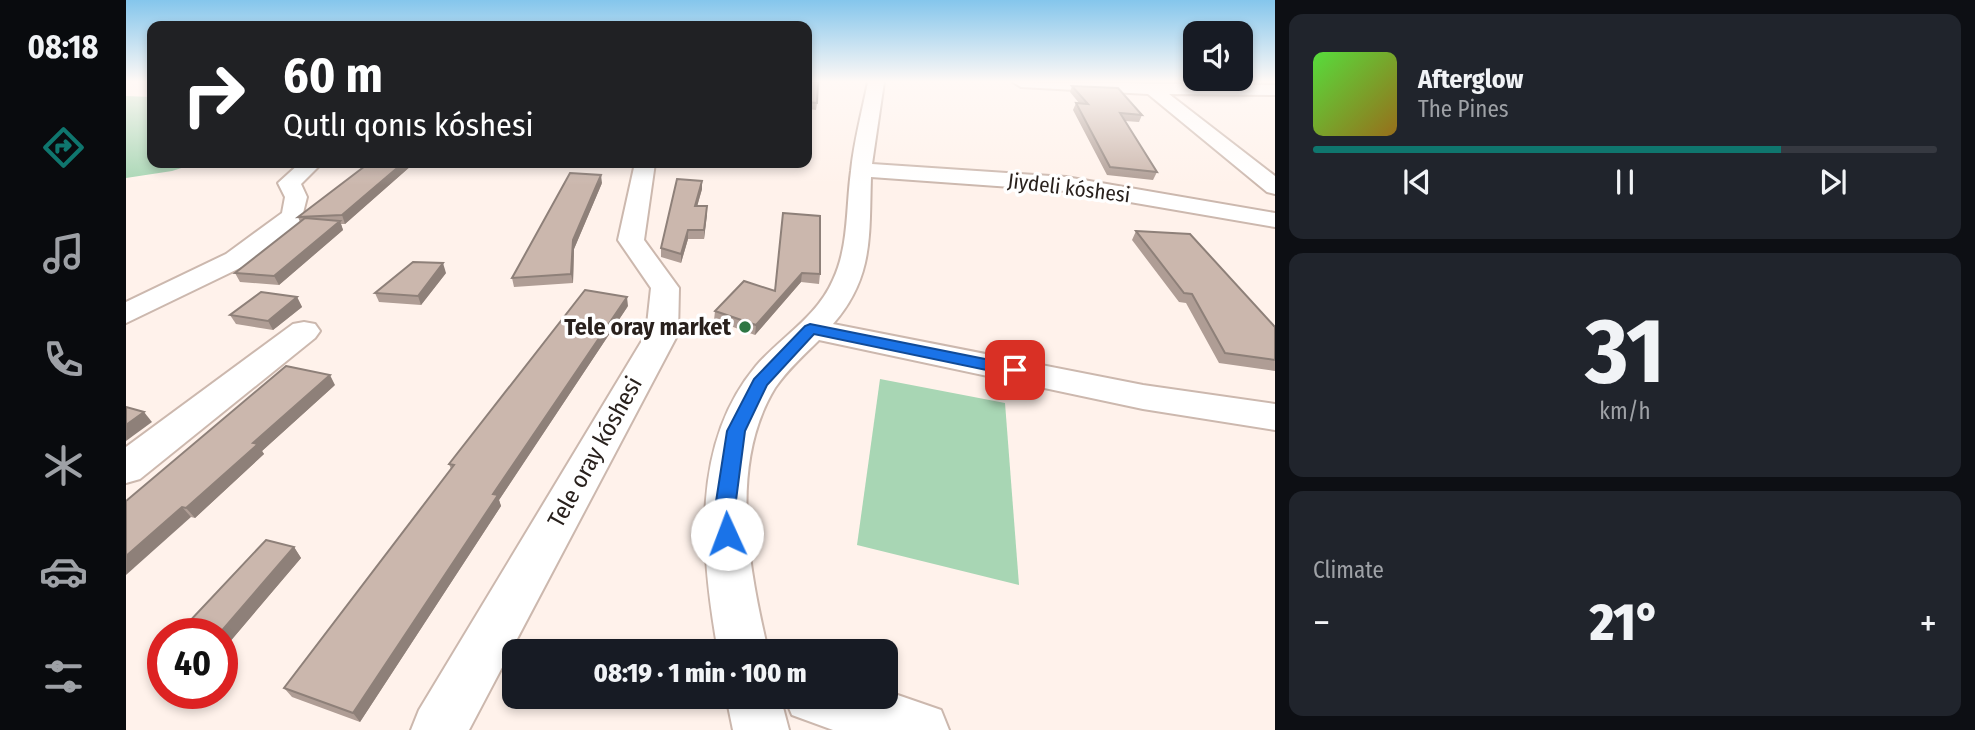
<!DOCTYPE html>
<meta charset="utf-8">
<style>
body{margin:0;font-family:"Fira Sans Condensed",sans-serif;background:#20242c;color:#f1f3f6;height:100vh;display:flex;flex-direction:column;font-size:26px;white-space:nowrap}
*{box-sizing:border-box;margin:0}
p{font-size:23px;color:#9ea1a6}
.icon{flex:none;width:38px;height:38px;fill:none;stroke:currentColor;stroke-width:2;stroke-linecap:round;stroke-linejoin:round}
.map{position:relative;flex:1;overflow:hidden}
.drawer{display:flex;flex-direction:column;gap:14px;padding:14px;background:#0d0f14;width:700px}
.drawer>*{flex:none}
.banner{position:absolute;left:21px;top:21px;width:665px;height:147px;border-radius:14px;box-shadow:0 4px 10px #0003;background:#202124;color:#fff;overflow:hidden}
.controls{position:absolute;left:1057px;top:21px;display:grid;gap:14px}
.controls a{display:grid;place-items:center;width:70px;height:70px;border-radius:14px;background:#171b24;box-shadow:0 4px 10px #0003;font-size:35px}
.speed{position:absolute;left:21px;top:618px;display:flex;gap:14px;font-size:35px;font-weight:700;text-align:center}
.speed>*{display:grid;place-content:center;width:91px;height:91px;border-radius:50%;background:#171b24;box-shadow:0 4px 10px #0003;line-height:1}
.speed .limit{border:10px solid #d22;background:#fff;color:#111}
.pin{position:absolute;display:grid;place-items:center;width:60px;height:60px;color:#fff;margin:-30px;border-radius:14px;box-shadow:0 4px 10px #0006}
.me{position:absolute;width:77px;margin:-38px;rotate:358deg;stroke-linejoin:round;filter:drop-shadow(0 0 5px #0008)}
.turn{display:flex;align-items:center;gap:24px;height:147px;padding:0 21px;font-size:32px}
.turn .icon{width:91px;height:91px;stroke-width:2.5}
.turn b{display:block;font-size:49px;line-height:60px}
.big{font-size:52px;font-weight:800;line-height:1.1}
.drawer .tile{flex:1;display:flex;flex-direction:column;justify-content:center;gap:10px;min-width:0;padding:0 24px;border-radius:14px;background:#20242c}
.drawer .dial{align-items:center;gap:0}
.dial b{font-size:91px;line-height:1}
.song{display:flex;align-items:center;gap:21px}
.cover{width:84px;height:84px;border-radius:10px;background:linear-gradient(135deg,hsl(110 70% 55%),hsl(40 70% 35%))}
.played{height:7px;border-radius:4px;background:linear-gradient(90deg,#0f766e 75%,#363941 75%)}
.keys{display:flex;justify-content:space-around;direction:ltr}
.heat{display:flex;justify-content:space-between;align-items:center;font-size:38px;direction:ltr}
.trip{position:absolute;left:376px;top:639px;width:396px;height:70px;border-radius:14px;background:#171b24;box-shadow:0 4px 10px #0003;font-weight:800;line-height:70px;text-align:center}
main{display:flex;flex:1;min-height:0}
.menu{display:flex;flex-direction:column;width:126px;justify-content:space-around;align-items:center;background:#090b0e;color:#9ea1a6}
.menu .icon{width:49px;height:49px}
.menu .on{color:#0f766e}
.menu b{font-size:32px;color:#f1f3f6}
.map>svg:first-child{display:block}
</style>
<main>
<nav class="menu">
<b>08:18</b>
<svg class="icon on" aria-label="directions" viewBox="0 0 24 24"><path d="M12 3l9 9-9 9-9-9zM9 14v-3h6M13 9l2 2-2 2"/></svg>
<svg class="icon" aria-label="music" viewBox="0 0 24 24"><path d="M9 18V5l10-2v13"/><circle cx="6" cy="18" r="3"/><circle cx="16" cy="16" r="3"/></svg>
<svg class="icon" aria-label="phone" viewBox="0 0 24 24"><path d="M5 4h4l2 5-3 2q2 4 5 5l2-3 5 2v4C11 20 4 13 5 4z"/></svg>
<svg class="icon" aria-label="climate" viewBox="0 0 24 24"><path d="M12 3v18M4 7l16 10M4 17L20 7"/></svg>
<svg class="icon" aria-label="car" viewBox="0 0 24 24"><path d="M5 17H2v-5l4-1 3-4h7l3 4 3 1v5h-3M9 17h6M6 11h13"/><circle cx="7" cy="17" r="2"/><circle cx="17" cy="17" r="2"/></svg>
<svg class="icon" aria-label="filters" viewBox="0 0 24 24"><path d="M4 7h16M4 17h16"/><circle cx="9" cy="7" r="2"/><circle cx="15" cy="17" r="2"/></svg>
</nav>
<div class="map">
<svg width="1149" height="730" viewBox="0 0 1149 730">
<rect width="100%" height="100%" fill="#fff2eb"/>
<g fill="#a8d6b4">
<polygon points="0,96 26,97 26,163 71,163 46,171 0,178"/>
<polygon points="754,379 879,403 893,585 731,545"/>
</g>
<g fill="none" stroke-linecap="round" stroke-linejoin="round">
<g stroke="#ccb8ae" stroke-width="4">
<g id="minor">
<path d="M742 82H758L746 164 940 177 1149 213V227L940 191 745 177C743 235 748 277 707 324L1017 385 1149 404V430L1017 409 693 340C678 355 661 370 649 388 602 465 623 568 642 651H592C575 556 564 445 630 366 655 337 691 317 707 280 723 246 720 207 725 171 728 141 736 112 742 82Z"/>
<polygon points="887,82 1149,85 1149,95 1043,94 1149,176 1149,194 1141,192 1022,94 895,87"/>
<polygon points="174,163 196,163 175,184 181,197 175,221 118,266 0,323 0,302 100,254 156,213 159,197 152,183"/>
<polygon points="509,163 529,163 518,240 553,288 552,334 343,730 285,730 293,710 520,334 525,288 492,240"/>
<polygon points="178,322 189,324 194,331 189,338 14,479 0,483 0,447 167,324"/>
<polygon points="760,691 815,710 823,730 707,730 666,715 658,696 760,696"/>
<polygon points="600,696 654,696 663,730 607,730"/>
</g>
</g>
<use href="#minor" fill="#fff" fill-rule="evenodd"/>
</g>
<g fill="#af9d95">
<polygon points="681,82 691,103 690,110 681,109"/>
<polygon points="946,86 1016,115 1013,122 999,121 1031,172 1027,180 981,175 947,110 950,103 953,103 944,92"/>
<polygon points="286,165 219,224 215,224 217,230 153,285 114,282 109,273 174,222 172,217"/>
<polygon points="576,181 576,189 571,206 581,206 578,239 562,239 555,263 535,257 535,248"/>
<polygon points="476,183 448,249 447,283 388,287 386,278"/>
<polygon points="657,213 694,274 693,284 675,282 629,335 588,320 589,311 649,291"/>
<polygon points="1010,231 1149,327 1149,371 1093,363 1060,303 1053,302 1006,240"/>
<polygon points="320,273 295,305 253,302 249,293"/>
<polygon points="171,297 176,307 147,330 110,324 104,315"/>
<polygon points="502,306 373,500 375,506 234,722 166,697 158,688 325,469 323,464"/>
<polygon points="209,385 136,451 138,454 69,518 0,501"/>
<polygon points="168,547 175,558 102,644 96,642 96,634 69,634 60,625"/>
</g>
<g fill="#8e8079">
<polygon points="277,163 285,163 286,165 219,224 216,215"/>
<polygon points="475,175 476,183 448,249 447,283 445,274 447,240"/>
<polygon points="576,181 576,189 569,214 569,206"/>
<polygon points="581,206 581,215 578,239 578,230"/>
<polygon points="214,221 217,230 153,285 148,276"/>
<polygon points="562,230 562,239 555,263 555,254"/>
<polygon points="317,263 320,273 295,305 292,296"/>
<polygon points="676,273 675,282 629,335 630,325"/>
<polygon points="171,297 176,307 147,330 142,321"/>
<polygon points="501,297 502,306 373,500 375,506 234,722 227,713 367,494"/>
<polygon points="204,375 209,385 136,451 138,454 69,518 60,508 127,443"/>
<polygon points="18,412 26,422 0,441 0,425"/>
<polygon points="56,507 65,517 0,575 0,556"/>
<polygon points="168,547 175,558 102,644 96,638 96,634 93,634"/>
</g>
<g fill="#cbb7ad" stroke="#8e8079" stroke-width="2">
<polygon points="681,82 692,82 691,103 681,102"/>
<polygon points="946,86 992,88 1016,115 994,113 1031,172 984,167 950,103 962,104"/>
<polygon points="243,163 277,163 216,215 172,217"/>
<polygon points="444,173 475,175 447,240 445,274 386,278"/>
<polygon points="551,179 576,181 569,206 581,206 578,230 562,230 555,254 535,248"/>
<polygon points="657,213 694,216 694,274 676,273 630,325 589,311 618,281 649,291"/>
<polygon points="179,218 214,221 148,276 109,273"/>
<polygon points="1010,231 1064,234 1149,327 1149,360 1099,353 1066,294 1058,293"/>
<polygon points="287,262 317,263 292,296 249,293"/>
<polygon points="459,290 501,297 367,494 372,495 227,713 158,688 328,465 323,464"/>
<polygon points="135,292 171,297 142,321 104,315"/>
<polygon points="160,366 204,375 127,443 132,444 60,508 56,507 0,556 0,501"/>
<polygon points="0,407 18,412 0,425"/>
<polygon points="140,540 168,547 93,634 90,634 60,625"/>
</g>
<linearGradient id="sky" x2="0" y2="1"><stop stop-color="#85c6ec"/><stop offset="0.44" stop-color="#fff9f6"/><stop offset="1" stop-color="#fff9f6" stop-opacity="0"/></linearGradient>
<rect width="1149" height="185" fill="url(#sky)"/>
<polygon fill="#1a73e8" stroke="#114b97" stroke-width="2" points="684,324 889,365 897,370 889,376 688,334 641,385 619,431 609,508 612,534 609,540 601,543 594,540 589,508 601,431 628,379 679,326"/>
<circle fill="#2e7643" stroke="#fff" stroke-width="2.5" cx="619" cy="327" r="7"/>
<g text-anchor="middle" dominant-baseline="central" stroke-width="7" stroke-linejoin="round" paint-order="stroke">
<g font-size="21" fill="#29211d" stroke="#fff">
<text transform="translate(943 188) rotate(7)">Jiydeli kóshesi</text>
</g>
<g font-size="24" font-weight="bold" fill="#29211d" stroke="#fff" text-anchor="end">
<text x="605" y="327">Tele oray market</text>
</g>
<g font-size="24" fill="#29211d" stroke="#fff">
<text transform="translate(469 452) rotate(-61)">Tele oray kóshesi</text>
</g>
</g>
</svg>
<div class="controls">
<a><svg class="icon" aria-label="sound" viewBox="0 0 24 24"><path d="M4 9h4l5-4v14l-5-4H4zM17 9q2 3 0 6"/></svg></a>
</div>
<div class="speed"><div class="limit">40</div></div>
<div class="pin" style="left:889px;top:370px;background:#d93025"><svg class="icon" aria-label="arrive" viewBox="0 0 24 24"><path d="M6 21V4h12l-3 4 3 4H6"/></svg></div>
<svg class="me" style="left:601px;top:534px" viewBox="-20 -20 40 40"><circle r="19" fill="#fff"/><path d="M0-13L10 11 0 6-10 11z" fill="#1a73e8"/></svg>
<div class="trip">08:19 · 1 min · 100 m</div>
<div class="banner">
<div class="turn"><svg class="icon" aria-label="right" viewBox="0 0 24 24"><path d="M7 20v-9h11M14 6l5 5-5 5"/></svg><div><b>60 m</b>Qutlı qonıs kóshesi</div></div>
</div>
</div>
<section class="drawer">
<div class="tile">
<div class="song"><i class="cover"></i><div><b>Afterglow</b><p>The Pines</p></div></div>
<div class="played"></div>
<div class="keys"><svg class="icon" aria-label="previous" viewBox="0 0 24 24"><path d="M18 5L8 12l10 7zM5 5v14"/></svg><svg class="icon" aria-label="pause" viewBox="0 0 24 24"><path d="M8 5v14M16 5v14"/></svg><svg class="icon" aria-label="next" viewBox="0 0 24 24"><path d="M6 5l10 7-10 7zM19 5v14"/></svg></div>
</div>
<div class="tile dial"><b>31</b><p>km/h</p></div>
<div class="tile"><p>Climate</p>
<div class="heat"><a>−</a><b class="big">21°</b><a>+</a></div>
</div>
</section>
</main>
